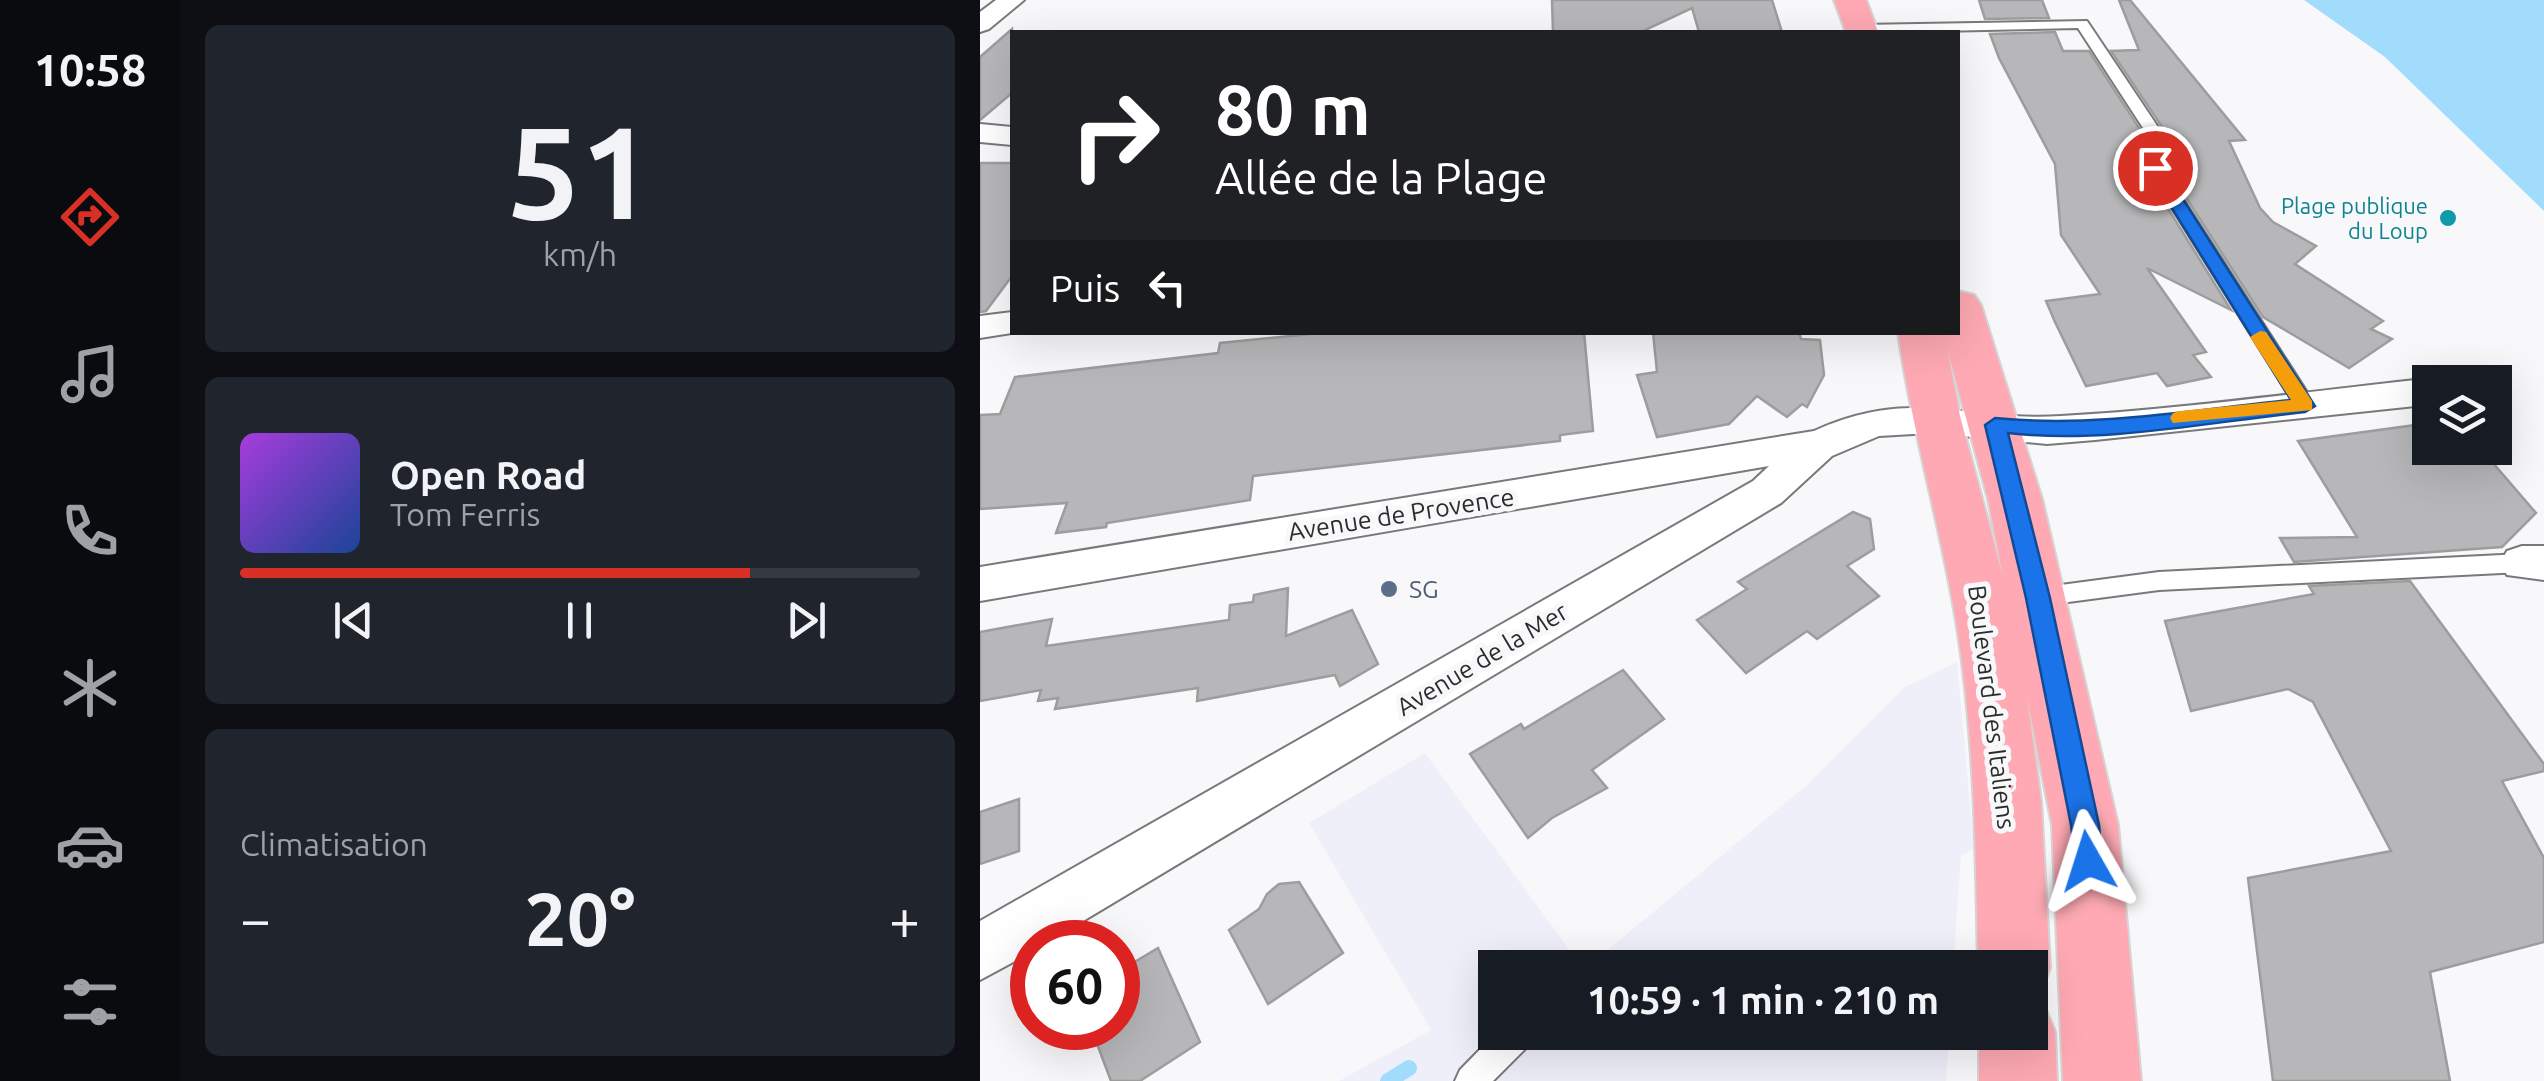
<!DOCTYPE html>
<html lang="fr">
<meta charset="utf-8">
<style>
body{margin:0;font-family:Ubuntu,sans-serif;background:#20242c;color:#f1f3f6;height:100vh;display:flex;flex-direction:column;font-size:38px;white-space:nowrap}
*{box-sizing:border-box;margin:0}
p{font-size:32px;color:#9ea1a6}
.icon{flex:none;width:55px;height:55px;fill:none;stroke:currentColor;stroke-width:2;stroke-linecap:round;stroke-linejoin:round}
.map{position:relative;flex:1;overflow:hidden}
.sheet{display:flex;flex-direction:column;gap:25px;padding:25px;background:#0d0f14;width:800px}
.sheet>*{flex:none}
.hud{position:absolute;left:30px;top:30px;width:950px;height:305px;border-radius:0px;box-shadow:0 10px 40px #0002;background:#202124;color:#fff;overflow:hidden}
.controls{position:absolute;left:1432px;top:365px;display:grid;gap:20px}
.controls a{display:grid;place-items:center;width:100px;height:100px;border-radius:0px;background:#171b24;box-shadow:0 10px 40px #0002;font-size:50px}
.speed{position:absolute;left:30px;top:920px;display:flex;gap:20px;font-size:50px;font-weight:700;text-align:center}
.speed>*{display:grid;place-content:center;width:130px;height:130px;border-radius:50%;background:#171b24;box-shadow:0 10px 40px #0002;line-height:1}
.speed .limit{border:15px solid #d22;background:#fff;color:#111}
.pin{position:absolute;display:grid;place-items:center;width:85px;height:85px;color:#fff;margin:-42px;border:5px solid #fff;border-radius:50%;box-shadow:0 2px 10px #0007}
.me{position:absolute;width:110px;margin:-55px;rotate:354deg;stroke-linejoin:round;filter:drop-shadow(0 0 8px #0008)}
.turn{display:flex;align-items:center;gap:35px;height:210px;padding:0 40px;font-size:45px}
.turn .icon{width:130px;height:130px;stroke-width:2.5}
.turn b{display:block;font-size:70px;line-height:85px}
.then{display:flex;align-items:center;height:95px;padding:0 40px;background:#0003;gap:20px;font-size:38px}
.big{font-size:75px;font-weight:700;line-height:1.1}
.sheet .tile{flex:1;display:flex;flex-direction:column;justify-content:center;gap:15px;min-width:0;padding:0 35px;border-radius:15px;background:#20242c}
.sheet .dial{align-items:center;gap:0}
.dial b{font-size:130px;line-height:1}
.song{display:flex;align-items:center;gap:30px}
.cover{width:120px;height:120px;border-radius:15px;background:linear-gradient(135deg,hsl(280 70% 55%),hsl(220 70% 35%))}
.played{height:10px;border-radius:5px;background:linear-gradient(90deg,#d93025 75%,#363941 75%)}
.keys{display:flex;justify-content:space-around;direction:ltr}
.heat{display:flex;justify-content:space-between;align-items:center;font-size:55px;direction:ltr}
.trip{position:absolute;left:498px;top:950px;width:570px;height:100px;border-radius:0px;background:#171b24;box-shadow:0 10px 40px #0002;font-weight:700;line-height:100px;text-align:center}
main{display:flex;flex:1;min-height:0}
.menu{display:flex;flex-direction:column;width:180px;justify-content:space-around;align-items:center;background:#090b0e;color:#9ea1a6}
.menu .icon{width:70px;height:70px}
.menu .on{color:#d93025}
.menu b{font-size:45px;color:#f1f3f6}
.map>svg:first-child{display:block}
</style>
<main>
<nav class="menu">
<b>10:58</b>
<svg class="icon on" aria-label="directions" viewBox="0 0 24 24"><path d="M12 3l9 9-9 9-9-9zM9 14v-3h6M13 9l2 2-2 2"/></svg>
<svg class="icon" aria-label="music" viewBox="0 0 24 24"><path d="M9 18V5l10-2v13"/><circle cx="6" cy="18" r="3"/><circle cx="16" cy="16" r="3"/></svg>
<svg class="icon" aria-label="phone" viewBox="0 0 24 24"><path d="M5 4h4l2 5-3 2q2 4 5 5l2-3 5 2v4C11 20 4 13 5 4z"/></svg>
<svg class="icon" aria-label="climate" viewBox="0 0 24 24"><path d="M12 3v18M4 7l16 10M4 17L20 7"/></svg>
<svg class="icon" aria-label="car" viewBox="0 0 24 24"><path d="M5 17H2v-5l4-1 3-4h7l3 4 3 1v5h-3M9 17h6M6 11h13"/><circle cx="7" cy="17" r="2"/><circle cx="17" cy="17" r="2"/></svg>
<svg class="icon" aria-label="filters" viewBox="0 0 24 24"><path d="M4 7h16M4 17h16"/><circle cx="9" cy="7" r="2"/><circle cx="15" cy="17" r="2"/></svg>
</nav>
<section class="sheet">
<div class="tile dial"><b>51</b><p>km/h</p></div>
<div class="tile">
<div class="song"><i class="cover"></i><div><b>Open Road</b><p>Tom Ferris</p></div></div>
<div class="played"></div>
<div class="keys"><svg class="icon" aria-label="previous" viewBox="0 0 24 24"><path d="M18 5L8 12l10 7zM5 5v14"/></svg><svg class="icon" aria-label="pause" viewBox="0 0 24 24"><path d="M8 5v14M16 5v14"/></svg><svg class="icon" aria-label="next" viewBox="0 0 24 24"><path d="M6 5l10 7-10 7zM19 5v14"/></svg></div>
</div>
<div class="tile"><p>Climatisation</p>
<div class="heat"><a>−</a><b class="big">20°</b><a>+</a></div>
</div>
</section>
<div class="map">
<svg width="1564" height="1081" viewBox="0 0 1564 1081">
<rect width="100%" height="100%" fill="#f8f8fa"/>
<g fill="#eeeff9">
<polygon points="977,662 994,849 981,856 973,967 607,967 827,785 925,687"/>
<polygon points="445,753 602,967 515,968 515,1032 969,1033 966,1081 359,1081 451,1030 329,823"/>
</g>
<polygon fill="#a2dcfd" points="1324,0 1564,0 1564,211 1405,57"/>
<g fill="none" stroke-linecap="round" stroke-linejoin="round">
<polyline stroke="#a2dcfd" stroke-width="16" points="408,1081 429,1068"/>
</g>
<g fill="#b7b7b9" stroke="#9d9d9e" stroke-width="2.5">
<polygon points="572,0 792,0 802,32 719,32 712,8 661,32 573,32"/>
<polygon points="999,0 1062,0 1069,18 1005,19"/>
<polygon points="1139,0 1150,0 1265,140 1249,141 1280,208 1293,222 1336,246 1315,264 1403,321 1391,329 1412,339 1369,368 1283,317 1187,168 1197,149 1131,51 1159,50"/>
<polygon points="32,29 32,93 0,120 0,57"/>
<polygon points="1075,32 1083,51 1109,51 1174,151 1164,170 1251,310 1167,268 1226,352 1213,355 1231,377 1187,386 1177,373 1106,386 1075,322 1066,301 1120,294 1081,235 1075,164 1019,58 1010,34"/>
<polygon points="0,163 32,163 32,276 6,311 0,312"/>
<polygon points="351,332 604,332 613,431 580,435 580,441 273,476 270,500 127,523 126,527 76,533 87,503 0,509 0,415 20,414 35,377 238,353 240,343"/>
<polygon points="673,332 819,332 821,339 840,340 844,375 827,407 822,404 807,417 777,396 749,424 677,437 657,375 677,372"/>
<polygon points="1450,423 1450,448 1500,448 1556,513 1522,547 1314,562 1300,538 1377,537 1318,441"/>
<polygon points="873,512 890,519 894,549 867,566 899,596 837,639 827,631 766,673 717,620 767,589 758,582"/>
<polygon points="1430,581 1564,764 1564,771 1522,781 1564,858 1564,942 1450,972 1470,1081 1293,1081 1268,878 1411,851 1333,702 1308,689 1211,711 1185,621 1334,594 1329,586"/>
<polygon points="308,588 306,636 372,610 398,664 360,686 355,675 217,701 218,688 75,709 78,698 58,701 61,690 0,701 0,632 72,619 66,646 249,620 250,605 273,602 274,595"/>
<polygon points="643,670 684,719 612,770 627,788 572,818 548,838 490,754 541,724 544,729"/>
<polygon points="39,799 39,851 0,864 0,812"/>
<polygon points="319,882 363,953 288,1004 249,930 279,909 287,894 299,884"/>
<polygon points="178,948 220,1042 160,1081 131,1081 111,1028 138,1028 138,972"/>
</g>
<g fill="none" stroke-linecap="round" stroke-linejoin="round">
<g stroke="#78797a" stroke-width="4">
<g id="lane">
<polygon points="1107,21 1194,151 1183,168 1332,400 1335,405 1332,410 1318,410 1167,168 1178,151 1098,28 908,32 879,32 874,29 881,25"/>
<polygon points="1542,554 1550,557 1553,563 1550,569 1542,572 1179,590 1058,606 1050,604 1046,597 1050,590 1058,588 1179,572"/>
<polygon points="517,1032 555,1032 551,1043 513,1081 475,1081 480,1070"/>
</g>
</g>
<g stroke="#78797a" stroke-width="4">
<g id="street">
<polygon points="16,0 44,0 9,29 0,32 0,12"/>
<polygon points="0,124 32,127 32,145 0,142"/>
<polygon points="32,312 32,332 38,332 0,338 0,316"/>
<path d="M1445 379 1456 382H1450V403L1445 405 1115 440 1067 444 951 433 899 436 852 456 801 503 68 942H52V952L0 980V921L773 481 789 466 0 601V567L834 431C934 386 984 422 1081 416 1202 409 1324 392 1445 379Z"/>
<polygon points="1542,546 1564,546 1564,580 1527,575 1520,563 1527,551"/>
</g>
</g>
<g stroke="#d5d5d5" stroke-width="4">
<g id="primary">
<polygon points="854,0 886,0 898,32 866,32"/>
<path d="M978 291 994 295 1001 305 1062 499 1138 825 1161 1081H1083L1072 825 1047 697 1061 801 1070 968 1060 994 1050 998V968H998C996 865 995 764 982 662 968 551 934 444 918 332H978ZM967 348 1008 499 1023 577 980 416Z"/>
<polygon points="1050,1000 1064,1005 1075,1032 1077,1081 999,1081 999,1032 1050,1032"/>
</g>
</g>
<use href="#lane" fill="#fff" fill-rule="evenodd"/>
<use href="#street" fill="#fff" fill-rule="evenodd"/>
<use href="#primary" fill="#fea9b3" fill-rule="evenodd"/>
</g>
<path fill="#1a73e8" stroke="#114b97" stroke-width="2.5" d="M1169 164 1183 168 1335 406 1325 412C1228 422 1125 444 1028 433L1070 598 1119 825 1122 861 1118 871 1108 875 1097 871 1091 825 1046 598 1005 425 1015 418C1113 428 1213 410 1311 400L1167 168Z"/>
<polygon fill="#f59e0b" points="1280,331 1286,332 1332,401 1332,410 1193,423 1190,418 1193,413 1200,411 1311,400 1270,337"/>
<circle fill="#0f9aa8" stroke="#f8f8fa" stroke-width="4" cx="1468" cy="218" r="10"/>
<circle fill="#5c6f8a" stroke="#f8f8fa" stroke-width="4" cx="409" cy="589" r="10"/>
<g text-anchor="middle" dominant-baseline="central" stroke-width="10" stroke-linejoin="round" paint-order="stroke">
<g font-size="22" fill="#0d838f" stroke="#f8f8fa" text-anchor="end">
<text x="1448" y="205">Plage publique<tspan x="1448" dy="25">du Loup</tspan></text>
</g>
<g font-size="25" fill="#2b2c2c" stroke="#f8f8fa">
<text transform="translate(421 514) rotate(-9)">Avenue de Provence</text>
<text transform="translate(502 659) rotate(-31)">Avenue de la Mer</text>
<text transform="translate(1012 707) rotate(83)">Boulevard des Italiens</text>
</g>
<g font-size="25" fill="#4e5e75" stroke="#f8f8fa" text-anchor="start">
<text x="429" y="589">SG</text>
</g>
</g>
</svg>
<div class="controls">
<a><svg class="icon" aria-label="layers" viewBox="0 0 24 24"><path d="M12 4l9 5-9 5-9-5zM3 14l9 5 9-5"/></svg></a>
</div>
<div class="speed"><div class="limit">60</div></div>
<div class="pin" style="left:1175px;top:168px;background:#d93025"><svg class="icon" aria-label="arrive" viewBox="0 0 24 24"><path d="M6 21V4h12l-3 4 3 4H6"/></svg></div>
<svg class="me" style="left:1108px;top:861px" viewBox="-20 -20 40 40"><path d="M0-17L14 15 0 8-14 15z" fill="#1a73e8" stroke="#fff" stroke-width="4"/></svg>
<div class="trip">10:59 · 1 min · 210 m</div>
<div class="hud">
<div class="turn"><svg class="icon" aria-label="right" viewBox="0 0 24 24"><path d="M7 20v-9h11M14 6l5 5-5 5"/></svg><div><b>80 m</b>Allée de la Plage</div></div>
<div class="then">Puis<svg class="icon" aria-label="left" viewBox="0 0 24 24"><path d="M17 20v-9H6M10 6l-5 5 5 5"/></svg></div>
</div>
</div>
</main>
